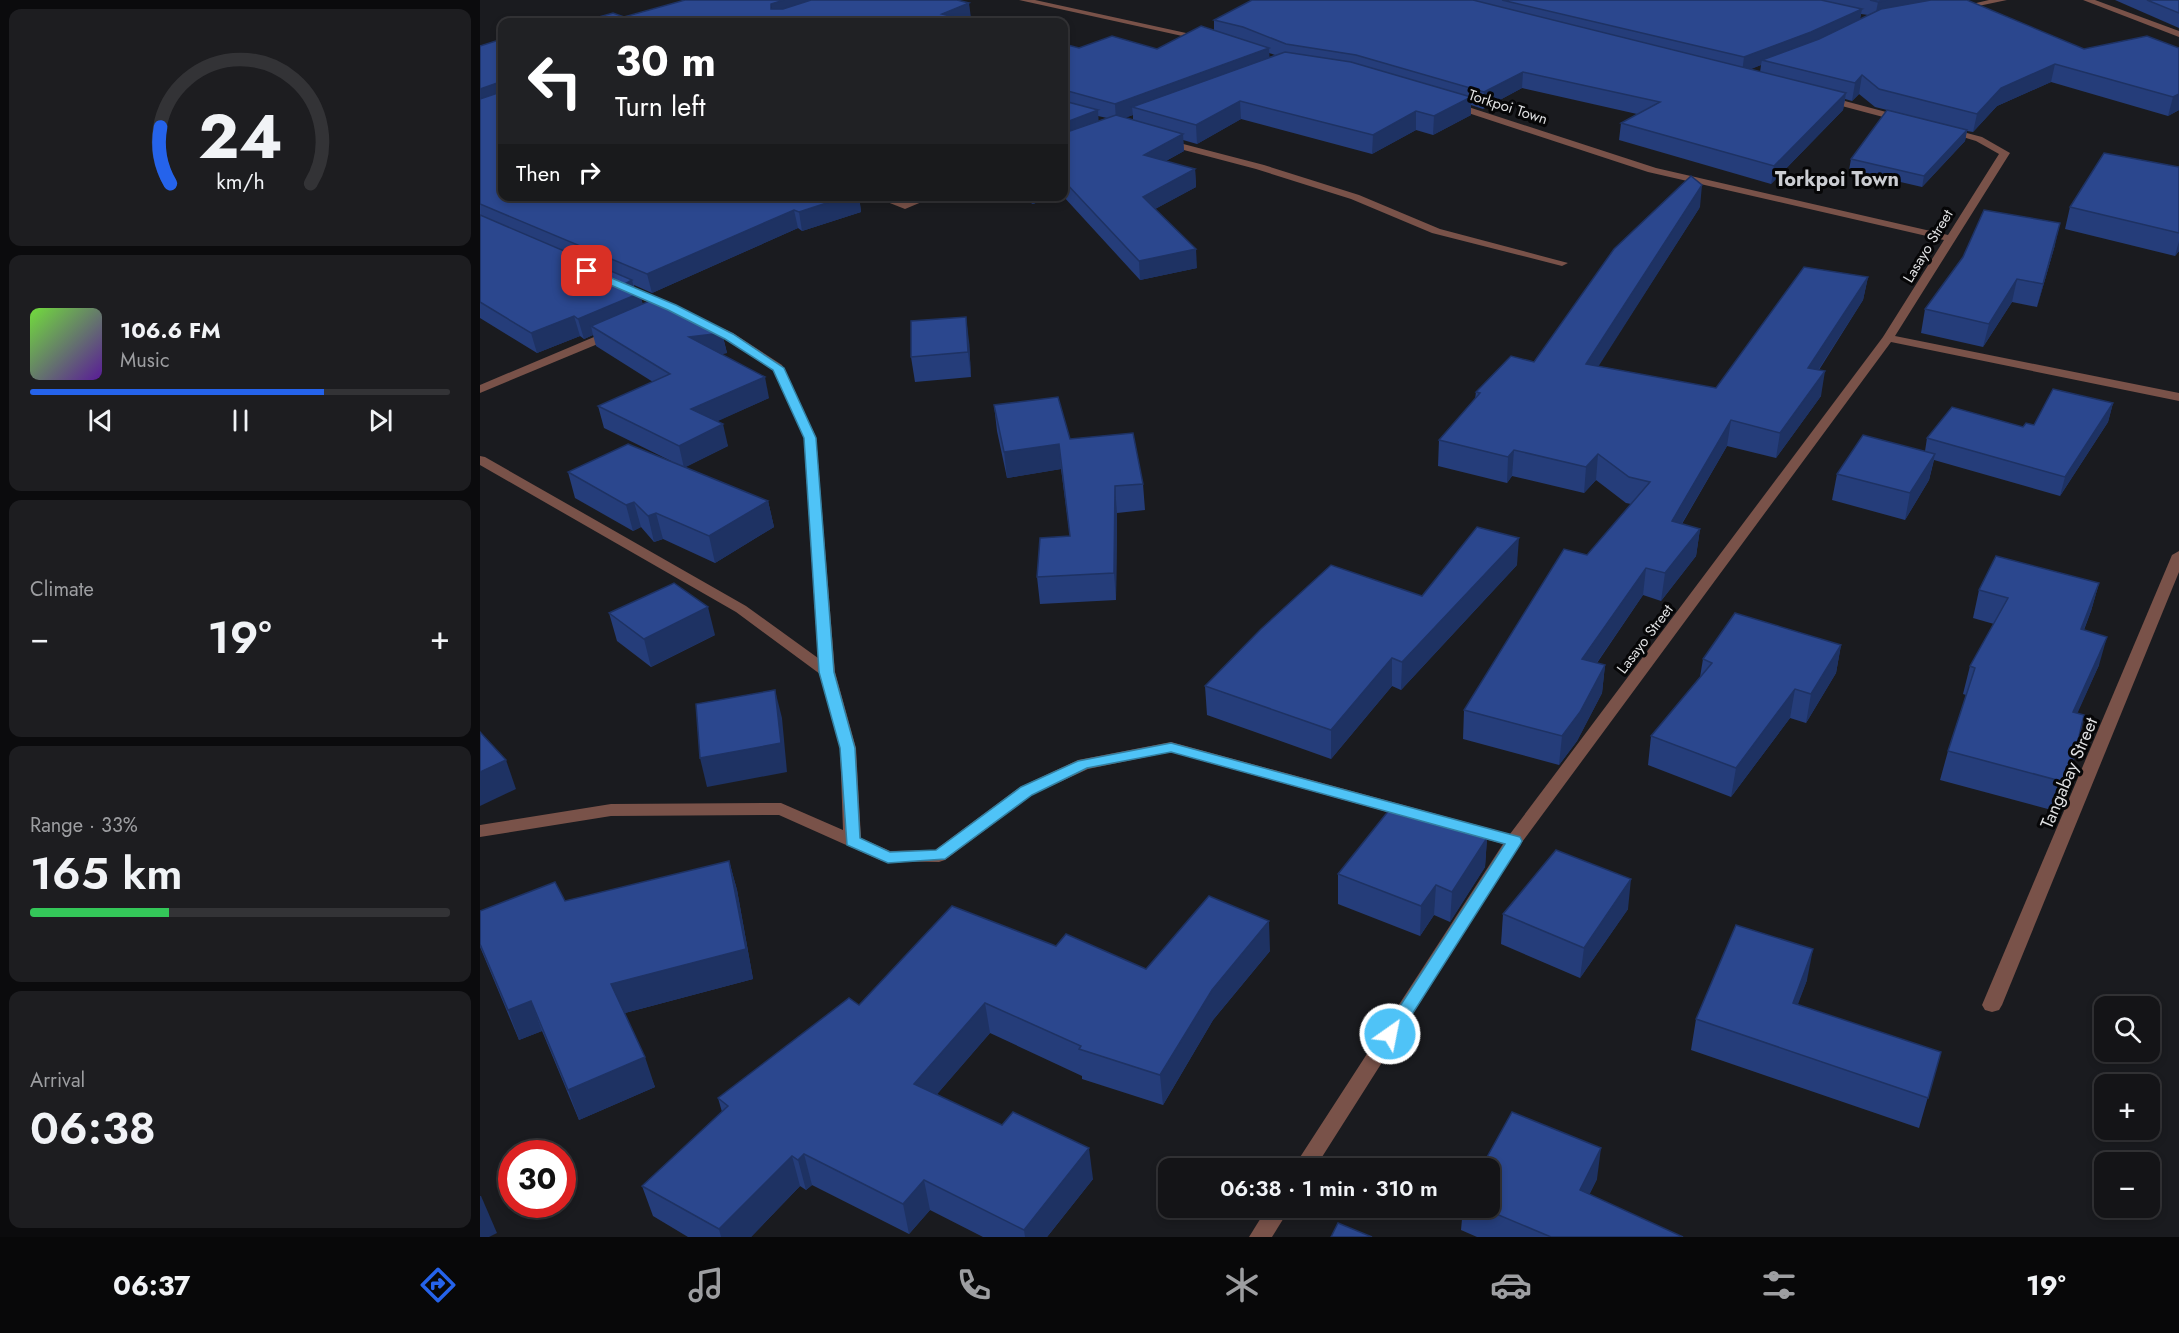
<!DOCTYPE html>
<meta charset="utf-8">
<style>
body{margin:0;font-family:Jost,sans-serif;background:#1d1d20;color:#f1f3f6;height:100vh;display:flex;flex-direction:column;font-size:22px;white-space:nowrap}
*{box-sizing:border-box;margin:0}
p{font-size:20px;color:#9d9ea1}
.icon{flex:none;width:33px;height:33px;fill:none;stroke:currentColor;stroke-width:2;stroke-linecap:round;stroke-linejoin:round}
.map{position:relative;flex:1;overflow:hidden}
.panel{display:flex;flex-direction:column;gap:9px;padding:9px;background:#0b0b0d;width:480px}
.panel>*{flex:none}
.top-card{position:absolute;left:18px;top:18px;width:570px;height:183px;border-radius:12px;box-shadow:0 3px 9px #0003,0 0 0 2px #333336;background:#202124;color:#fff;overflow:hidden}
.fabs{position:absolute;left:1614px;top:996px;display:grid;gap:12px}
.fabs a{display:grid;place-items:center;width:66px;height:66px;border-radius:12px;background:#141417;box-shadow:0 3px 9px #0003,0 0 0 2px #333336;font-size:30px}
.speed{position:absolute;left:18px;top:1140px;display:flex;gap:12px;font-size:30px;font-weight:700;text-align:center}
.speed>*{display:grid;place-content:center;width:78px;height:78px;border-radius:50%;background:#141417;box-shadow:0 3px 9px #0003,0 0 0 2px #333336;line-height:1}
.speed .limit{border:9px solid #d22;background:#fff;color:#111}
.pin{position:absolute;display:grid;place-items:center;width:51px;height:51px;color:#fff;margin:-26px;border-radius:12px;box-shadow:0 3px 9px #0006}
.me{position:absolute;width:66px;margin:-33px;rotate:33deg;stroke-linejoin:round;filter:drop-shadow(0 0 4px #0008)}
.turn{display:flex;align-items:center;gap:21px;height:126px;padding:0 18px;font-size:27px}
.turn .icon{width:78px;height:78px;stroke-width:2.5}
.turn b{display:block;font-size:42px;line-height:51px}
.then{display:flex;align-items:center;height:57px;padding:0 18px;background:#0003;gap:12px;font-size:22px}
.big{font-size:45px;font-weight:600;line-height:1.1}
.panel .widget{flex:1;display:flex;flex-direction:column;justify-content:center;gap:9px;min-width:0;padding:0 21px;border-radius:12px;background:#1d1d20}
.panel .dial{align-items:center;gap:0}
.dial svg{height:156px;overflow:visible;fill:none;stroke:#333336;stroke-width:7;stroke-linecap:round;text-anchor:middle}
.dial text{fill:#f1f3f6;stroke:none}
.song{display:flex;align-items:center;gap:18px}
.cover{width:72px;height:72px;border-radius:9px;background:linear-gradient(135deg,hsl(100 70% 55%),hsl(270 70% 35%))}
.played{height:6px;border-radius:3px;background:linear-gradient(90deg,#2563eb 70%,#333336 70%)}
.keys{display:flex;justify-content:space-around;direction:ltr}
.heat{display:flex;justify-content:space-between;align-items:center;font-size:33px;direction:ltr}
.charge{height:9px;border-radius:4px;background:linear-gradient(90deg,#34c759 33%,#333336 0)}
.trip{position:absolute;left:678px;top:1158px;width:342px;height:60px;border-radius:12px;background:#141417;box-shadow:0 3px 9px #0003,0 0 0 2px #333336;font-weight:600;line-height:60px;text-align:center}
.tabs{display:flex;height:96px;justify-content:space-around;align-items:center;background:#080809;color:#9d9ea1}
.tabs .icon{width:42px;height:42px}
.tabs .on{color:#2563eb}
.tabs b{font-size:27px;color:#f1f3f6}
main{display:flex;flex:1;min-height:0}
.map>svg:first-child{display:block}
</style>
<main>
<section class="panel">
<div class="widget dial"><svg viewBox="0 0 100 80">
<path d="M14 69A42 42 0 1 1 86 69"/>
<path d="M14 69A42 42 0 0 1 9 40" stroke="#2563eb"/>
<text x="50" y="56" font-size="32" font-weight="700">24</text>
<text x="50" y="72" font-size="11">km/h</text>
</svg></div>
<div class="widget">
<div class="song"><i class="cover"></i><div><b>106.6 FM</b><p>Music</p></div></div>
<div class="played"></div>
<div class="keys"><svg class="icon" aria-label="previous" viewBox="0 0 24 24"><path d="M18 5L8 12l10 7zM5 5v14"/></svg><svg class="icon" aria-label="pause" viewBox="0 0 24 24"><path d="M8 5v14M16 5v14"/></svg><svg class="icon" aria-label="next" viewBox="0 0 24 24"><path d="M6 5l10 7-10 7zM19 5v14"/></svg></div>
</div>
<div class="widget"><p>Climate</p>
<div class="heat"><a>−</a><b class="big">19°</b><a>+</a></div>
</div>
<div class="widget"><p>Range · 33%</p><b class="big">165 km</b><div class="charge"></div></div>
<div class="widget"><p>Arrival</p><b class="big">06:38</b></div>
</section>
<div class="map">
<svg width="1699" height="1237" viewBox="0 0 1699 1237">
<rect width="100%" height="100%" fill="#1a1b1f"/>
<g fill="none" stroke-linecap="round" stroke-linejoin="round">
<g fill="#795249" fill-rule="evenodd">
<polygon points="539,0 555,0 729,38 725,41"/>
<polygon points="1509,0 1527,0 1479,10 1475,8"/>
<polygon points="1603,0 1615,0 1699,31 1699,37"/>
<polygon points="1346,96 1425,117 1427,119 1422,122 1343,101 1341,99"/>
<polygon points="973,102 1176,168 1468,235 1519,154 1496,141 1463,131 1468,128 1502,137 1530,153 1415,336 1699,393 1699,401 1411,342 1040,845 835,1168 813,1168 1023,844 691,752 608,769 552,795 465,860 459,862 402,861 299,815 131,816 0,837 0,825 131,804 301,803 363,830 360,748 340,674 256,612 0,465 0,456 5,457 266,606 338,658 324,437 293,370 245,339 140,289 140,285 144,284 253,333 302,365 336,437 355,672 376,748 381,838 410,851 455,850 540,787 598,760 691,742 1030,834 1403,337 1464,240 1168,172 970,107 970,103"/>
<polygon points="684,139 784,165 879,195 960,229 1088,263 1082,266 952,233 871,199 776,169 681,144 679,142"/>
<polygon points="392,196 408,196 425,202 440,196 456,196 425,209"/>
<polygon points="133,329 139,333 137,336 0,393 0,385"/>
<polygon points="1699,551 1699,572 1522,1005 1519,1010 1512,1012 1505,1010 1502,1005 1692,555"/>
<polygon points="787,1208 810,1208 792,1237 769,1237"/>
</g>
</g>
<g fill="#253d7a" fill-rule="evenodd">
<path d="M772 0H1487L1604 49 1699 48V110L1688 116 1571 82 1517 106 1493 132 1487 131 1485 141 1442 187 1369 170 1371 159 1407 110 1395 107 1379 94 1372 101 1365 99 1363 110 1291 184 1139 140 1141 123 1157 114 1042 88 1003 109 991 105V115L953 135 936 130 892 154 761 119 717 144 703 140 704 151 686 161 715 169 716 187 675 209 717 268 660 280 583 196H584V44L599 48 677 49 734 30V20ZM1381 14 1388 15 1380 19ZM789 53 795 55 789 57ZM1281 65 1280 72 1270 69ZM653 115V120L644 118ZM618 116 627 118 618 121Z"/>
<polygon points="1635,0 1699,0 1699,28"/>
<polygon points="22,39 22,196 379,196 381,212 322,231 318,228 172,293 154,285 155,291 163,304 242,333 247,353 242,354 289,398 237,421 248,446 205,467 288,501 294,527 235,563 183,539 174,542 161,527 153,531 95,498 88,472 191,461 124,428 118,406 173,382 116,346 113,335 104,339 100,336 57,353 0,318 0,46"/>
<polygon points="1699,167 1699,251 1695,256 1585,229 1590,207"/>
<polygon points="537,196 573,196 553,204"/>
<polygon points="1220,207 1118,366 1236,388 1388,277 1383,300 1339,370 1341,396 1296,458 1247,446 1202,524 1220,529 1216,556 1181,601 1163,595 1117,663 1125,665 1122,693 1097,741 1079,765 983,739 984,710 1107,555 1151,504 1146,503 1116,480 1104,493 1032,476 1027,483 958,466 959,440 995,399 996,392 1054,362"/>
<polygon points="1575,245 1557,307 1532,302 1503,347 1441,333 1445,309"/>
<polygon points="489,341 491,377 435,382 431,357"/>
<polygon points="1633,403 1628,422 1580,496 1454,460 1449,480 1425,520 1352,500 1357,474 1445,451 1447,438 1554,425"/>
<polygon points="514,405 590,439 663,484 665,510 637,513 636,600 560,604 557,577 590,536 581,469 527,478 517,431"/>
<polygon points="1037,565 921,690 912,686 851,759 727,715 725,686 942,596"/>
<polygon points="1619,583 1611,611 1604,630 1619,665 1597,713 1588,783 1579,812 1460,780 1468,751 1486,695 1483,694 1490,666 1514,624 1493,618 1499,590"/>
<polygon points="129,613 235,635 171,667 137,641"/>
<polygon points="1361,645 1356,673 1326,723 1310,718 1251,797 1168,765 1171,736 1220,677 1223,659"/>
<polygon points="1007,838 1005,867 970,922 954,915 940,936 858,904 858,874"/>
<polygon points="249,861 257,890 273,979 145,1013 175,1087 99,1120 62,1031 39,1040 0,947 0,911 85,901"/>
<polygon points="1148,909 1100,978 1021,944 1023,914"/>
<polygon points="576,946 666,969 790,951 733,1020 683,1105 602,1079 602,1076 510,1033 457,1094 613,1179 567,1237 503,1237 450,1210 429,1234 332,1185 326,1190 320,1186 271,1237 208,1237 173,1216 162,1186 242,1112 238,1098 379,1005"/>
<polygon points="1327,980 1317,1005 1461,1052 1439,1128 1211,1050 1216,1019"/>
<polygon points="1117,1179 1109,1195 1203,1237 997,1237 981,1230 983,1208 1010,1208"/>
</g>
<g fill="#1e3263">
<polygon points="304,0 342,0 293,20 291,4"/>
<polygon points="1407,0 1460,0 1395,17 1398,2"/>
<polygon points="489,3 491,18 481,22 462,14"/>
<polygon points="1382,9 1379,24 1282,60 1281,65 1262,73 1264,57"/>
<polygon points="789,48 790,64 652,107 653,115 636,121 635,104"/>
<polygon points="1575,64 1571,82 1517,106 1493,132 1497,114 1521,88"/>
<polygon points="1043,72 1042,88 1003,109 1004,92"/>
<polygon points="1382,75 1379,94 1372,101 1375,83"/>
<polygon points="17,83 21,100 0,107 0,89"/>
<polygon points="1366,93 1363,110 1291,184 1294,166"/>
<polygon points="1699,94 1699,110 1688,116 1693,97"/>
<polygon points="991,97 991,115 953,135 954,116"/>
<polygon points="760,101 761,119 717,144 716,125"/>
<polygon points="618,110 619,127 584,141 584,123"/>
<polygon points="936,111 936,130 892,154 893,135"/>
<polygon points="1487,130 1485,141 1442,187 1444,176"/>
<polygon points="703,134 704,151 665,172 664,155"/>
<polygon points="715,169 716,187 664,215 663,197"/>
<polygon points="1222,185 1220,207 1104,389 1106,364"/>
<polygon points="368,196 379,196 381,212 322,231 319,212"/>
<polygon points="552,196 573,196 553,204"/>
<polygon points="314,210 318,228 172,293 167,274"/>
<polygon points="1580,223 1575,245 1557,307 1563,284"/>
<polygon points="1699,241 1699,251 1695,256"/>
<polygon points="716,249 717,268 660,280 659,261"/>
<polygon points="1388,277 1383,300 1324,392 1328,368"/>
<polygon points="1537,279 1532,302 1503,347 1509,324"/>
<polygon points="152,280 156,295 160,293 165,313 111,326 113,335 104,339 98,319 143,285"/>
<polygon points="94,316 100,336 57,353 51,333"/>
<polygon points="486,317 489,341 491,377 488,352"/>
<polygon points="242,333 247,353 214,358 209,337"/>
<polygon points="1345,371 1341,396 1296,458 1300,433"/>
<polygon points="285,377 289,398 216,431 211,409"/>
<polygon points="1633,403 1628,422 1580,496 1585,477"/>
<polygon points="1251,420 1247,446 1188,547 1192,521"/>
<polygon points="243,424 248,446 204,468 199,446"/>
<polygon points="579,444 581,469 527,478 524,452"/>
<polygon points="1034,450 1032,476 1027,483 1028,457"/>
<polygon points="1118,454 1116,480 1104,493 1106,467"/>
<polygon points="1455,454 1449,480 1425,520 1430,493"/>
<polygon points="635,486 637,513 636,600 634,573"/>
<polygon points="288,501 294,527 235,563 229,536"/>
<polygon points="154,502 161,527 153,531 146,505"/>
<polygon points="176,513 183,539 174,542 168,516"/>
<polygon points="1220,529 1216,556 1181,601 1185,573"/>
<polygon points="1039,538 1037,565 921,690 922,662"/>
<polygon points="1166,568 1163,595 1100,687 1102,659"/>
<polygon points="1619,583 1611,611 1593,657 1601,629"/>
<polygon points="228,607 235,635 171,667 164,639"/>
<polygon points="1627,637 1619,665 1585,741 1593,712"/>
<polygon points="1361,645 1356,673 1326,723 1331,694"/>
<polygon points="912,658 912,686 851,759 851,730"/>
<polygon points="1125,665 1122,693 1097,741 1079,765 1082,736"/>
<polygon points="1315,689 1310,718 1251,797 1256,768"/>
<polygon points="295,690 302,718 307,772 227,787 220,758"/>
<polygon points="26,760 36,789 0,806 0,772"/>
<polygon points="1007,838 1005,867 970,922 972,892"/>
<polygon points="249,861 257,890 273,979 141,1014 131,984"/>
<polygon points="1151,879 1148,909 1100,978 1104,948"/>
<polygon points="956,885 954,915 940,936 941,906"/>
<polygon points="789,921 790,951 733,1020 683,1105 680,1075 732,990"/>
<polygon points="1333,949 1327,980 1307,1034 1313,1003"/>
<polygon points="51,1001 62,1031 39,1040 28,1010"/>
<polygon points="505,1003 510,1033 440,1114 434,1084"/>
<polygon points="165,1057 175,1087 99,1120 88,1090"/>
<polygon points="609,1148 613,1179 567,1237 545,1237 544,1230"/>
<polygon points="1121,1148 1117,1179 1096,1221 1100,1190"/>
<polygon points="324,1154 332,1185 326,1190 318,1160"/>
<polygon points="312,1156 320,1186 271,1237 241,1237 239,1229"/>
<polygon points="444,1180 450,1210 429,1234 423,1204"/>
<polygon points="0,1196 1,1196 17,1233 9,1237 0,1237"/>
</g>
<g fill="#2b478e" stroke="#1e3263" stroke-width="1.5">
<polygon points="205,0 304,0 291,4 291,9 303,9 331,0 477,0 489,3 462,14 496,22 101,22 133,13 144,17"/>
<polygon points="772,0 993,0 1366,93 1294,166 1141,123 1180,102 1043,72 1004,92 876,55 806,44 763,27 734,20"/>
<polygon points="1022,0 1341,0 1382,9 1331,32 1264,57"/>
<polygon points="1390,0 1407,0 1398,2"/>
<polygon points="1451,0 1487,0 1604,49 1667,36 1699,48 1699,94 1693,97 1575,64 1521,88 1497,114 1399,89 1382,75 1375,83 1282,60 1339,39 1401,9"/>
<polygon points="1667,0 1699,0 1699,13"/>
<polygon points="89,19 97,22 76,22"/>
<polygon points="721,26 789,48 635,104 584,90 584,44 599,48 632,36 677,49"/>
<polygon points="22,39 22,196 368,196 319,212 314,210 167,274 0,204 0,99 18,93 20,85 17,83 0,89 0,46"/>
<polygon points="805,52 871,62 991,97 954,116 936,111 893,135 760,101 716,125 652,107"/>
<polygon points="584,101 618,110 584,123"/>
<polygon points="1407,110 1487,130 1444,176 1371,159"/>
<polygon points="636,115 703,134 664,155 715,169 663,197 716,249 659,261 584,181 584,133"/>
<polygon points="1624,153 1699,167 1699,233 1590,207"/>
<polygon points="1211,176 1222,185 1106,364 1236,388 1324,267 1388,277 1328,368 1345,371 1300,433 1251,420 1192,521 1220,529 1185,573 1166,568 1102,659 1125,665 1100,712 1082,736 984,710 1084,549 1107,555 1170,482 1149,477 1118,454 1106,467 1034,450 1028,457 959,440 1000,393 996,392 1031,356 1054,362 1134,249"/>
<polygon points="1504,210 1580,223 1563,284 1537,279 1509,324 1445,309 1483,257"/>
<polygon points="0,215 152,280 143,285 160,293 98,319 94,316 51,333 0,302"/>
<polygon points="174,299 242,333 209,337 285,377 211,409 243,424 199,446 118,406 190,374 111,326"/>
<polygon points="486,317 488,352 431,357 431,321"/>
<polygon points="1573,389 1633,403 1585,477 1447,438 1472,407 1543,427 1546,423 1554,425"/>
<polygon points="578,397 590,439 653,433 663,484 635,486 634,573 557,577 560,538 590,536 579,444 524,452 514,405"/>
<polygon points="1383,435 1455,454 1430,493 1357,474"/>
<polygon points="148,444 288,501 229,536 176,513 168,516 154,502 146,505 88,472"/>
<polygon points="997,527 1039,538 922,662 912,658 851,730 725,686 781,629 851,565 942,596"/>
<polygon points="1516,556 1619,583 1601,629 1627,637 1593,712 1604,715 1588,783 1468,751 1495,668 1490,666 1528,598 1499,590"/>
<polygon points="194,583 228,607 164,639 129,613"/>
<polygon points="1255,613 1361,645 1331,694 1315,689 1256,768 1171,736 1232,663 1223,659"/>
<polygon points="295,690 301,743 220,758 216,704"/>
<polygon points="0,732 26,760 0,772"/>
<polygon points="914,804 1007,838 972,892 956,885 941,906 858,874"/>
<polygon points="1076,850 1151,879 1104,948 1023,914"/>
<polygon points="249,861 266,949 131,984 165,1057 88,1090 51,1001 28,1010 0,944 0,911 75,882 85,901"/>
<polygon points="729,896 789,921 732,990 680,1075 599,1049 601,1046 505,1003 434,1084 522,1125 533,1112 609,1148 544,1230 444,1180 423,1204 324,1154 318,1160 312,1156 239,1229 162,1186 248,1106 238,1098 369,998 379,1005 472,906 576,946 586,934 666,969"/>
<polygon points="1256,925 1333,949 1313,1003 1461,1052 1448,1098 1216,1019"/>
<polygon points="1032,1112 1121,1148 1100,1190 1203,1237 1071,1237 1002,1208 1010,1208 1010,1168 1001,1168"/>
<polygon points="858,1223 892,1237 851,1237"/>
</g>
<polygon fill="#4fc3f7" stroke="#337fa1" stroke-width="1.5" points="103,269 110,269 196,305 253,334 304,368 336,438 354,672 375,748 380,838 410,852 456,850 541,787 598,761 691,743 1040,837 1042,841 1040,845 917,1038 904,1038 902,1034 1025,844 691,752 607,768 552,795 465,859 408,863 367,845 360,748 339,672 324,438 293,370 245,339 188,310 103,273"/>
<g text-anchor="middle" dominant-baseline="central" stroke-width="6" stroke-linejoin="round" paint-order="stroke">
<g font-size="15" fill="#dedfe1" stroke="#060607">
<text transform="translate(1028 107) rotate(18)">Torkpoi Town</text>
<text transform="translate(1448 246) rotate(-59)">Lasayo Street</text>
<text transform="translate(1165 639) rotate(-53)">Lasayo Street</text>
</g>
<g font-size="18" fill="#dedfe1" stroke="#060607">
<text transform="translate(1589 773) rotate(-67)">Tangabay Street</text>
</g>
<g font-size="20" font-weight="bold" fill="#cbcdd2" stroke="#060607">
<text x="1357" y="179">Torkpoi Town</text>
</g>
</g>
</svg>
<div class="fabs">
<a><svg class="icon" aria-label="search" viewBox="0 0 24 24"><circle cx="10" cy="10" r="6"/><path d="M15 15l6 6"/></svg></a>
<a>+</a>
<a>−</a>
</div>
<div class="speed"><div class="limit">30</div></div>
<div class="pin" style="left:107px;top:271px;background:#d93025"><svg class="icon" aria-label="arrive" viewBox="0 0 24 24"><path d="M6 21V4h12l-3 4 3 4H6"/></svg></div>
<svg class="me" style="left:910px;top:1034px" viewBox="-20 -20 40 40"><circle r="17" fill="#4fc3f7" stroke="#fff" stroke-width="3"/><path d="M0-11L8 9 0 5-8 9z" fill="#fff"/></svg>
<div class="trip">06:38 · 1 min · 310 m</div>
<div class="top-card">
<div class="turn"><svg class="icon" aria-label="left" viewBox="0 0 24 24"><path d="M17 20v-9H6M10 6l-5 5 5 5"/></svg><div><b>30 m</b>Turn left</div></div>
<div class="then">Then<svg class="icon" aria-label="right" viewBox="0 0 24 24"><path d="M7 20v-9h11M14 6l5 5-5 5"/></svg></div>
</div>
</div>
</main>
<nav class="tabs">
<b>06:37</b>
<svg class="icon on" aria-label="directions" viewBox="0 0 24 24"><path d="M12 3l9 9-9 9-9-9zM9 14v-3h6M13 9l2 2-2 2"/></svg>
<svg class="icon" aria-label="music" viewBox="0 0 24 24"><path d="M9 18V5l10-2v13"/><circle cx="6" cy="18" r="3"/><circle cx="16" cy="16" r="3"/></svg>
<svg class="icon" aria-label="phone" viewBox="0 0 24 24"><path d="M5 4h4l2 5-3 2q2 4 5 5l2-3 5 2v4C11 20 4 13 5 4z"/></svg>
<svg class="icon" aria-label="climate" viewBox="0 0 24 24"><path d="M12 3v18M4 7l16 10M4 17L20 7"/></svg>
<svg class="icon" aria-label="car" viewBox="0 0 24 24"><path d="M5 17H2v-5l4-1 3-4h7l3 4 3 1v5h-3M9 17h6M6 11h13"/><circle cx="7" cy="17" r="2"/><circle cx="17" cy="17" r="2"/></svg>
<svg class="icon" aria-label="filters" viewBox="0 0 24 24"><path d="M4 7h16M4 17h16"/><circle cx="9" cy="7" r="2"/><circle cx="15" cy="17" r="2"/></svg>
<b>19°</b>
</nav>
